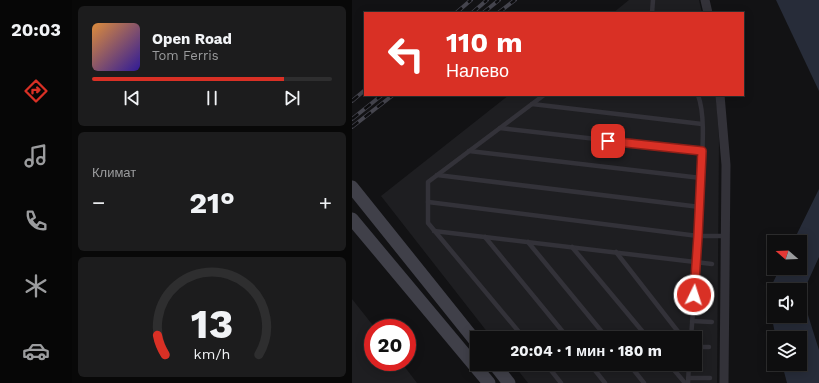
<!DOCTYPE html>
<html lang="ru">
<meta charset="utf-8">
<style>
body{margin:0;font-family:"Work Sans",sans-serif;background:#1c1c1d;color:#f1f3f6;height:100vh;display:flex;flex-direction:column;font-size:15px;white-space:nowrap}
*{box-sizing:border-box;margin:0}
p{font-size:13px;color:#9b9c9e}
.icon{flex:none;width:22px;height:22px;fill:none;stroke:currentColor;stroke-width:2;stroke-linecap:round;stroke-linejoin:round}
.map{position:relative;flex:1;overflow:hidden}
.details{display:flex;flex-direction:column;gap:6px;padding:6px;background:#080808;width:280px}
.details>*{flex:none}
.hud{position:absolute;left:12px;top:12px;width:380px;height:84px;border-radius:0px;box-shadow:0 2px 10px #0003,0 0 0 1px #2e2e2f;background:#d93025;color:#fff;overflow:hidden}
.needle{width:26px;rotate:289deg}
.buttons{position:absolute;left:415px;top:235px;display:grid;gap:8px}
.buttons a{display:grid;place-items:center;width:40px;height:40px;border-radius:0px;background:#0e0e0f;box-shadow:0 2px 10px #0003,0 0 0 1px #2e2e2f;font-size:20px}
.speed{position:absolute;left:12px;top:319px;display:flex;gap:8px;font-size:20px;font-weight:700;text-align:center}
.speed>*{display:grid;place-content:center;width:52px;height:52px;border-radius:50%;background:#0e0e0f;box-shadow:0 2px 10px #0003,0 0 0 1px #2e2e2f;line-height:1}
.speed .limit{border:6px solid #d22;background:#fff;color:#111}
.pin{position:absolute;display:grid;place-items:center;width:34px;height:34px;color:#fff;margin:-17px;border-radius:8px;box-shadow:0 2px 6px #0006}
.me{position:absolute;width:44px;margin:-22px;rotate:4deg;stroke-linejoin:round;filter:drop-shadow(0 0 3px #0008)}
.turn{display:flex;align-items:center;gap:14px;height:84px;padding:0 16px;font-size:18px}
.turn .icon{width:52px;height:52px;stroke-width:2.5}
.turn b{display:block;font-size:28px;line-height:34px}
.big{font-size:30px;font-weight:700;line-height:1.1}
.details .tile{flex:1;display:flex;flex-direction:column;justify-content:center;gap:6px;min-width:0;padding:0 14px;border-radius:6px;background:#1c1c1d}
.details .dial{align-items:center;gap:0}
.dial svg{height:104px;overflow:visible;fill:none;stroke:#2e2e2f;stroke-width:7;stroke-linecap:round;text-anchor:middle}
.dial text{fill:#f1f3f6;stroke:none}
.song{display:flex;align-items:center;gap:12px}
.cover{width:48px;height:48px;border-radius:6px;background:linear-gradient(135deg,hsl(30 70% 55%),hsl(250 70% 35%))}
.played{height:4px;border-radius:2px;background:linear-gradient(90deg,#d93025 80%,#2e2e2f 80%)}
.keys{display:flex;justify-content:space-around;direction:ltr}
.heat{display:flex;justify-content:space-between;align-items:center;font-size:22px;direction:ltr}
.trip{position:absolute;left:118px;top:331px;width:232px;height:40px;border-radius:0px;background:#0e0e0f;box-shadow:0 2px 10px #0003,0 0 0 1px #2e2e2f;font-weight:700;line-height:40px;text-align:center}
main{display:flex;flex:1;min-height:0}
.menu{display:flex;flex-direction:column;width:72px;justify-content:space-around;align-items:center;background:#060606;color:#9b9c9e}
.menu .icon{width:28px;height:28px}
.menu .on{color:#d93025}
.menu b{font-size:18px;color:#f1f3f6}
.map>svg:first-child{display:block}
</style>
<main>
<nav class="menu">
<b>20:03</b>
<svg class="icon on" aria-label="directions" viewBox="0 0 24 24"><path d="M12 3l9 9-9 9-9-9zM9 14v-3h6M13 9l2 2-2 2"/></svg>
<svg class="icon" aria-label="music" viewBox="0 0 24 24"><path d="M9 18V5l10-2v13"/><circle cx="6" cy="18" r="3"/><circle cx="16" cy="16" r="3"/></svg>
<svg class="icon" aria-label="phone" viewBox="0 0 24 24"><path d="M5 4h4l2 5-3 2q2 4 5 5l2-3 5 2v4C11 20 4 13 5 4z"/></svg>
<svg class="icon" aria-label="climate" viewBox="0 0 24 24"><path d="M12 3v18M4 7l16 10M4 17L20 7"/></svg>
<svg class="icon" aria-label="car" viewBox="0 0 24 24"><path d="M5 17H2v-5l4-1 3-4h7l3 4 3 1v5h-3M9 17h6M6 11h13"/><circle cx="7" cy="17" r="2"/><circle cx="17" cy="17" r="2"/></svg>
</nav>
<section class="details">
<div class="tile">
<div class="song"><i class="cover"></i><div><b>Open Road</b><p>Tom Ferris</p></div></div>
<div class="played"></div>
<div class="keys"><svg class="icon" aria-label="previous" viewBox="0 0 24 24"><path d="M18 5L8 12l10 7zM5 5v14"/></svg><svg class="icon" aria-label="pause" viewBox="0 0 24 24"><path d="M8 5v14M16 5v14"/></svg><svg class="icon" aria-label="next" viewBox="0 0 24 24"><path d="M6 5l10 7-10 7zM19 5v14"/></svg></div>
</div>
<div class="tile"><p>Климат</p>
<div class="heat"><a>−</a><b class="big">21°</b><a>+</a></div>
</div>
<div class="tile dial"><svg viewBox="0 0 100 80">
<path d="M14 69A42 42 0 1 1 86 69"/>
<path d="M14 69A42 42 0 0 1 8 54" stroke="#d93025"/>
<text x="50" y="56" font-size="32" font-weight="700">13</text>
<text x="50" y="72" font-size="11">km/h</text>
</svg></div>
</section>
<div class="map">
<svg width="467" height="383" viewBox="0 0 467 383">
<rect width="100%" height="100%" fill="#121214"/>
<g fill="#1e1e21">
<polygon points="277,0 347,0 350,13 261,13"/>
<polygon points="157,95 364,95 367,138 365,383 176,383 161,364 343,364 343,338 140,338 29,196"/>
<polygon points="0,299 23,328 21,328 21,362 49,362 65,383 0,383"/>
</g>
<g fill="#272c39" fill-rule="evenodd">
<polygon points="424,0 467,0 467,91"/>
<path d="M467 189V257L452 290 456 315 467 350V383H435L430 364H448V338H424L415 295 428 268H448V242H441ZM422 290H448V316H422Z"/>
</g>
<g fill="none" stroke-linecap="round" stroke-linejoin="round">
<g stroke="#333239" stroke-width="4.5">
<polyline points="300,13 301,0"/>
<polyline points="180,104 350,124"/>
<polyline points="148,128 350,151"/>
<polyline points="117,151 349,178"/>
<polyline points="85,175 348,207"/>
<polyline points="76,202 346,236 373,236"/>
<polyline points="82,231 360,264"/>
<polyline points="133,237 216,338"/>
<polyline points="176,242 255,338"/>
<polyline points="220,247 296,338"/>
<polyline points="264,252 331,338"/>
<polyline points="342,295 361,295"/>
<polyline points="340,321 360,322"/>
<polyline points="172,338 76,223 76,182 192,95"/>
<path d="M339 338C343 284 347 231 349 177 350 153 354 117 346 95"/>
<polyline points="343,347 357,347"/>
<polyline points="194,364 209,383"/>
<polyline points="238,364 253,383"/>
<polyline points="277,364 292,383"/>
<polyline points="317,364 333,383"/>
<polyline points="336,378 358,378"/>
<polyline points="336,383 337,364"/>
</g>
<g stroke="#333239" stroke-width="9">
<polyline points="353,0 356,13"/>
<polyline points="368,95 374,165 372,383"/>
</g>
<g stroke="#404049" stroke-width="13">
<polyline points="0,187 125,343"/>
<polyline points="0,219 137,383"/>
<polyline points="142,364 157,383"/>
</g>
<g stroke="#45454e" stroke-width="4">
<g id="rail">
<polyline points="104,13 119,0"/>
<polyline points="120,13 135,0"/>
<polyline points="131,13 147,0"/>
<polyline points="146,13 163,0"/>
<polyline points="0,101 13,90"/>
<polyline points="0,119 30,95"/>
<polyline points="0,127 41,95"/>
</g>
</g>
<use href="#rail" stroke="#0d0d0f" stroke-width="2.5" stroke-dasharray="8" stroke-linecap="butt"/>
</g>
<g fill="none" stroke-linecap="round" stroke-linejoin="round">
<g stroke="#8d1f18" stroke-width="10">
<polyline id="route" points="256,141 350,151 346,236 342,295"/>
</g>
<use href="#route" stroke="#d93025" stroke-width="7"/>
</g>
</svg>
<div class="buttons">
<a><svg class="needle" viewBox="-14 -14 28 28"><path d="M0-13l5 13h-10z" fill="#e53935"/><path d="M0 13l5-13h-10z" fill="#9b9c9e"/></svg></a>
<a><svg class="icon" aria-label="sound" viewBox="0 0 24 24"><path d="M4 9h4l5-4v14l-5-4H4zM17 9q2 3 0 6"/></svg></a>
<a><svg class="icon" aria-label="layers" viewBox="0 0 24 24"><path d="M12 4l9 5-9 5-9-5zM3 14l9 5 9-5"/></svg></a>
</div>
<div class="speed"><div class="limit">20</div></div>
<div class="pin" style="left:256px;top:141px;background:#d93025"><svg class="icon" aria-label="arrive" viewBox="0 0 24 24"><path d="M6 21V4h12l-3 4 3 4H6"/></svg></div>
<svg class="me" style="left:342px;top:295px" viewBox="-20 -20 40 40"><circle r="17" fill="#d93025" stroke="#fff" stroke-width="3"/><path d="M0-11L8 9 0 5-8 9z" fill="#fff"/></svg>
<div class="trip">20:04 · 1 мин · 180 m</div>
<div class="hud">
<div class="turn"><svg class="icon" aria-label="left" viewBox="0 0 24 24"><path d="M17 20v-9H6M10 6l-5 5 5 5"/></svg><div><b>110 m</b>Налево</div></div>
</div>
</div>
</main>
